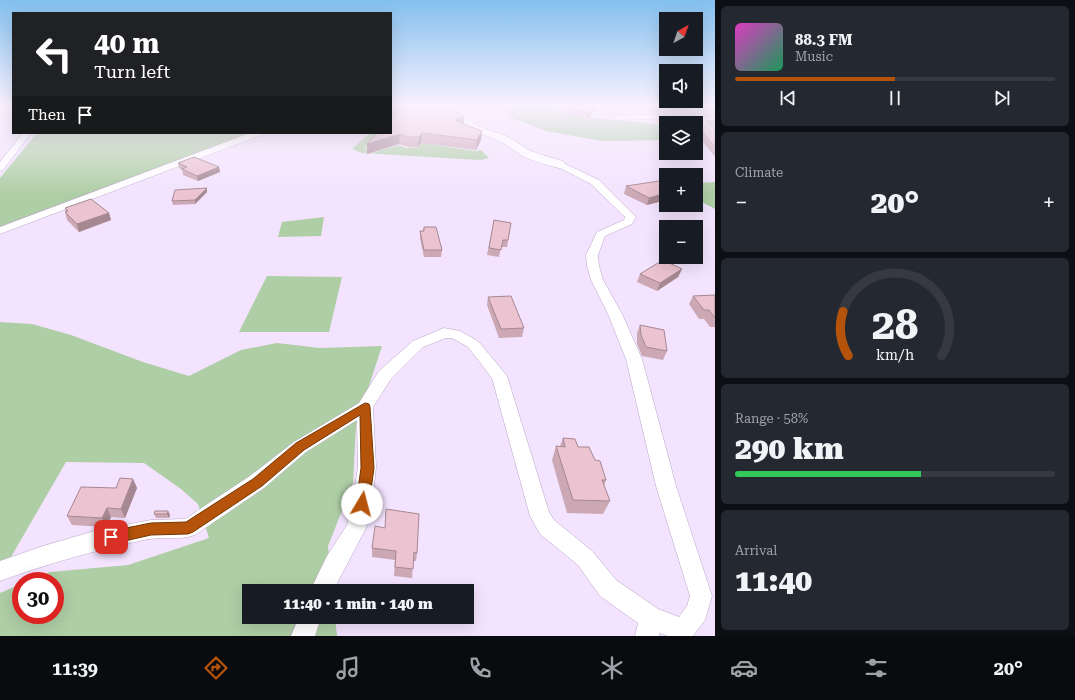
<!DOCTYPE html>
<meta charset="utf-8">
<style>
body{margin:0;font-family:"Roboto Serif",serif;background:#242831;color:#f1f3f6;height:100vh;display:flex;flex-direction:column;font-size:15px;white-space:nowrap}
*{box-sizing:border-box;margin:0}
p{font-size:13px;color:#9ea1a6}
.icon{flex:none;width:22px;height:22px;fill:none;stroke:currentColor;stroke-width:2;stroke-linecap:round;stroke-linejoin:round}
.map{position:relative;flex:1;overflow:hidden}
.details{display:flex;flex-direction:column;gap:6px;padding:6px;background:#0d0f14;width:360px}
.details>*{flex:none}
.hud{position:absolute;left:12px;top:12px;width:380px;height:122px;border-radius:0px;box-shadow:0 4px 16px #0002;background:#202124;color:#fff;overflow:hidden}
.needle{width:26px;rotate:40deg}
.controls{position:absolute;left:659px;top:12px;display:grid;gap:8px}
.controls a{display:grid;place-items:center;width:44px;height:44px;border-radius:0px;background:#171b24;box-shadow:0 4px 16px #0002;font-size:20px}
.speed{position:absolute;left:12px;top:572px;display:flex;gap:8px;font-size:20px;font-weight:700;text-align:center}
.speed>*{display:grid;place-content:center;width:52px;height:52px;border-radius:50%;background:#171b24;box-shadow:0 4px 16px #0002;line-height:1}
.speed .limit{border:6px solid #d22;background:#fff;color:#111}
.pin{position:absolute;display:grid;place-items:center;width:34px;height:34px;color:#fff;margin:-17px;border-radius:8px;box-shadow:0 2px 6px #0006}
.me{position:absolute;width:44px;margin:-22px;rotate:8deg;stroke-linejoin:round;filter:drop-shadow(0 0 3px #0008)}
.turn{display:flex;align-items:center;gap:14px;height:84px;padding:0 16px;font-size:18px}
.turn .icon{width:52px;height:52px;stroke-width:2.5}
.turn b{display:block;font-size:28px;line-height:34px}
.then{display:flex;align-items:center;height:38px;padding:0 16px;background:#0003;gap:8px;font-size:15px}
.big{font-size:30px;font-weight:800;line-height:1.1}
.details .widget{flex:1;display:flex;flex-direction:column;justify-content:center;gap:6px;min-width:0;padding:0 14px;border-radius:6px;background:#242831}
.details .dial{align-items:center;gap:0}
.dial svg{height:104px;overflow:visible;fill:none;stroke:#363941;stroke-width:7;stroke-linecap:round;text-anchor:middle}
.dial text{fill:#f1f3f6;stroke:none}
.song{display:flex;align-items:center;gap:12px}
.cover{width:48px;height:48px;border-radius:6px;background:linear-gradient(135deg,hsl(310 70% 55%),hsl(150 70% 35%))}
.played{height:4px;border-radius:2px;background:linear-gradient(90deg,#b45309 50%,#363941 50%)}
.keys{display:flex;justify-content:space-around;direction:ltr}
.heat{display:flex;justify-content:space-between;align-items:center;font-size:22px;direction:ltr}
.charge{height:6px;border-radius:3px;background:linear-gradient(90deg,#34c759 58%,#363941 0)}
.trip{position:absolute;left:242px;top:584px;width:232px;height:40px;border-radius:0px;background:#171b24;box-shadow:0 4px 16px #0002;font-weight:800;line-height:40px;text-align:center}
.tab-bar{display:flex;height:64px;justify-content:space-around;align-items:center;background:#090b0e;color:#9ea1a6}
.tab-bar .icon{width:28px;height:28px}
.tab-bar .selected{color:#b45309}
.tab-bar b{font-size:18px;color:#f1f3f6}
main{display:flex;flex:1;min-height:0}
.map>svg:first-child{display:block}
</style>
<main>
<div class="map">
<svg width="715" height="636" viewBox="0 0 715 636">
<rect width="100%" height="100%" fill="#f3e3fe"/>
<g fill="#aecea5">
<polygon points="501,106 554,106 572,116 666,125 666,140 602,141 546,131 512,118"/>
<polygon points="37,133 251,133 0,228 0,178"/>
<polygon points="370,133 384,133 387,141 364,148 372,153 399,145 406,148 419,147 422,143 476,151 481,150 489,158 480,160 362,153 352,149"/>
<path d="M715 182V209C700 201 696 201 696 183Z"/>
<polygon points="324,217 321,236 278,237 282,222"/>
<polygon points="267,276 342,277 329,332 239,332"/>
<polygon points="0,322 32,324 71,335 143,362 189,376 241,350 277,343 320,348 382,346 356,426 353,483 328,546 333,591 249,591 249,617 335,617 337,636 0,636 0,593 21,584 21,615 55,615 55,581 28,581 50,572 128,565 209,538 198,504 181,489 144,463 66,462 0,576"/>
</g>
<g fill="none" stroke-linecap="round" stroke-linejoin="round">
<g stroke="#baa6c6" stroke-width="1">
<g id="minor">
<polygon points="675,114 679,116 678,118 615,120 611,118 615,116"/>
<polygon points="23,133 31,133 3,170 0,171 0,162"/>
<polygon points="250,133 262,133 261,135 0,234 0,227"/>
<path d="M559 161 599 180 636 217 632 224 605 236 598 255 599 266 603 280 622 314 642 359 676 486 712 596 705 620 693 636H668L659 633V636H635L638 623 600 596 578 565 540 534 530 516 492 378 468 347 452 338H446L423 347 391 379 373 407 376 467 372 504 366 528 333 591H310L327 556 347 525 352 504 358 467 357 420 306 452 264 488 195 535C179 541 161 536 144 540 95 550 47 564 0 581V561L43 546 98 530 151 520 185 519 250 476 294 442 359 403 379 371 413 341 444 328 460 331 478 341 507 376 549 512 554 520 592 551 616 580 658 609 679 617 687 606 690 596 656 486 626 359 608 314 591 280 587 266 586 255 597 232 624 220 625 217 591 184 556 166 554 164 556 162Z"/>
<polygon points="299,617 321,617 315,636 291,636"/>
</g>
</g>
<g stroke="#baa6c6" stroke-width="1">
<path id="tertiary" d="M449 106H459C467 128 491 129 510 138 517 141 523 147 531 151 541 155 553 158 563 161L565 164 563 167 559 168C547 165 532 161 521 155 515 151 509 146 503 143 481 131 459 133 449 106Z"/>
</g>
<use href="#minor" fill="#fff" fill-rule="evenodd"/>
<use href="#tertiary" fill="#fff" fill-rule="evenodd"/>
</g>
<g fill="#cba8b4">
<polygon points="391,106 464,117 463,124 482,131 481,140 476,150 421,143 418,147 408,147 399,144 367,154 391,133"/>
<polygon points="557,106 597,106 588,119 575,117"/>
<polygon points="645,106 715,106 715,116 650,113 645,107"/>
<polygon points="657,114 715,117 715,127 713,127 715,130 715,157 696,133 696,123 666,123 666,125 659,125 655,120"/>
<polygon points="280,133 298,133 297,134 280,134"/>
<polygon points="178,163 219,167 220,172 198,181 183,175 182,170 179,168"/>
<polygon points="666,180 666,200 647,205 624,194 626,186"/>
<polygon points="207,192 195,204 173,205 172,201"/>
<polygon points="65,208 109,213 111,220 79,232 67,220 65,212 66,212"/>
<polygon points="494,220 511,223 507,247 501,247 499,257 487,255"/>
<polygon points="424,227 442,250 441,257 424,257 420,238 420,231 423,231"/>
<polygon points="682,269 678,277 657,291 637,282 640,274"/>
<polygon points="715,295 715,327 710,327 704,319 699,319 689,304 693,296"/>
<polygon points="488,297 524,328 522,337 499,338 487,305"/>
<polygon points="640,325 667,351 663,360 642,356 637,344 637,333"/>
<polygon points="563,438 578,447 595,460 606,480 604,486 610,501 603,514 567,513 552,460 556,446 560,446"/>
<polygon points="133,479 137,488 125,518 111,517 106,527 72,525 67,516"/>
<polygon points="168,511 170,515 169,518 156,518 154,514"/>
<polygon points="372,548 417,553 416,561 413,561 412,578 394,576 395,560 372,557"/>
</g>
<g fill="#a58892">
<polygon points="594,106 597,106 588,119 589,113"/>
<polygon points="464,117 463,127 454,120"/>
<polygon points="482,131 481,140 476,150 477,140"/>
<polygon points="422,133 421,143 418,147 419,137"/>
<polygon points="400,134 399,144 367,154 367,144"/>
<polygon points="219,167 220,172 198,181 197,176"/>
<polygon points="207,188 207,192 195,204 195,200"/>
<polygon points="666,193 666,200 647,205 649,198"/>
<polygon points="109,213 111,220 79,232 77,224"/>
<polygon points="682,269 678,277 657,291 660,283"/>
<polygon points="133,479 137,488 125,518 121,509"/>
<polygon points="107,508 111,517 106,527 102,518"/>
<polygon points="168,511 170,515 169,518 167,514"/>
</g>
<g fill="#ecc3d1" stroke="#a58892">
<polygon points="391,106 450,106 464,117 454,120 482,131 477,140 422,133 419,137 408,137 400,134 367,144 377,133 391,133 391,119 399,110 391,110"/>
<polygon points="568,106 594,106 589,113 576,111"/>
<polygon points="650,106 715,106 715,110 651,107"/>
<polygon points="657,114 715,117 715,121 707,121 715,130 715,147 696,125 696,123 695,123 692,120 661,119"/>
<polygon points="194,157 219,167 197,176 182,169 187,167 178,163"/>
<polygon points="666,180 666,193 649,198 626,186"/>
<polygon points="207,188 195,200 172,201 175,190"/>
<polygon points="91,199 109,213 77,224 65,212 68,211 65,208"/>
<polygon points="494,220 511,223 508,240 503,240 501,250 489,248"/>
<polygon points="424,227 436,227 442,250 424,250 420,231 424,231"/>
<polygon points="663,260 682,269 660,283 640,274"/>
<polygon points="715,295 715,318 709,310 704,310 693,296"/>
<polygon points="511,296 524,328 501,329 488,297"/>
<polygon points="640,325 664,330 667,351 646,347 641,335"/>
<polygon points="563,438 575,439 578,447 589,447 595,460 600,461 606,480 602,480 610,501 573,500 556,446 565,447"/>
<polygon points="120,478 133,479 121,509 107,508 102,518 67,516 81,487 116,488"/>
<polygon points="386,509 419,514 417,553 414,552 413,569 395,567 396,551 372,548 375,526 385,528"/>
<polygon points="155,511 168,511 167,514 154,514"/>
</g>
<linearGradient id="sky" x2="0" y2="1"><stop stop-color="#83c0ef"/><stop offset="0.54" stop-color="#faf2ff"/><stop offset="1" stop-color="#faf2ff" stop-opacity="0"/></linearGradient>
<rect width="715" height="195" fill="url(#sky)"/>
<polygon fill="#b45309" stroke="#753606" points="365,403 369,404 370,407 374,468 369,504 367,508 362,510 358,508 356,504 361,468 360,415 304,450 262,486 193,532 188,534 151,535 111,544 106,542 104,537 106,533 111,531 151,523 186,522 253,479 296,443"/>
</svg>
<div class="controls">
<a><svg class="needle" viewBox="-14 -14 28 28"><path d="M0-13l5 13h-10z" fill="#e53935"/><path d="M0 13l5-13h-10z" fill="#9ea1a6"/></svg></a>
<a><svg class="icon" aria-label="sound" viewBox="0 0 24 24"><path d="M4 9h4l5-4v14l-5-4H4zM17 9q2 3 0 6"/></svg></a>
<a><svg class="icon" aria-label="layers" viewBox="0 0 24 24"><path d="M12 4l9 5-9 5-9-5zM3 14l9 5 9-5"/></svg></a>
<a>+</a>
<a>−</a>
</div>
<div class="speed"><div class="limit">30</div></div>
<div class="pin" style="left:111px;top:537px;background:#d93025"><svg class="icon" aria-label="arrive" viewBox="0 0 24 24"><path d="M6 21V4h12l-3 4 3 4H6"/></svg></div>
<svg class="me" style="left:362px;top:504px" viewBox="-20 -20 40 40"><circle r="19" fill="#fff"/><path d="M0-13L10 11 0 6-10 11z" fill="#b45309"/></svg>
<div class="trip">11:40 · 1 min · 140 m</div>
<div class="hud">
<div class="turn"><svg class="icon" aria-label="left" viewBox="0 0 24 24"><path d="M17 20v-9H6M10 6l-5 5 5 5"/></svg><div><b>40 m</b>Turn left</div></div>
<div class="then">Then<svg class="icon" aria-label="arrive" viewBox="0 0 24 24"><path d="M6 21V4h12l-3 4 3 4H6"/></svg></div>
</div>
</div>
<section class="details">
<div class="widget">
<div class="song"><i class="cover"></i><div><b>88.3 FM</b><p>Music</p></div></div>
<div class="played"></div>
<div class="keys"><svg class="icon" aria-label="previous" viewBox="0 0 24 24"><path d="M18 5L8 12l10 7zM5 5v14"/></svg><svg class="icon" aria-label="pause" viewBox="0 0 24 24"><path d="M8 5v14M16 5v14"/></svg><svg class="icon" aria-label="next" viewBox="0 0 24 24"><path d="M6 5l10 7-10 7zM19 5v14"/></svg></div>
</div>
<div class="widget"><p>Climate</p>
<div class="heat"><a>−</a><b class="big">20°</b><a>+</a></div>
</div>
<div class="widget dial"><svg viewBox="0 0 100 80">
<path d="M14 69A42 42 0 1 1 86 69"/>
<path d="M14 69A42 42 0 0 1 10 35" stroke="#b45309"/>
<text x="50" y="56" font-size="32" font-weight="700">28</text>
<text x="50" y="72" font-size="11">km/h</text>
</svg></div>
<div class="widget"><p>Range · 58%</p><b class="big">290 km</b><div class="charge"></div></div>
<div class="widget"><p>Arrival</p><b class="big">11:40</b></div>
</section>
</main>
<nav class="tab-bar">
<b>11:39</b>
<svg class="icon selected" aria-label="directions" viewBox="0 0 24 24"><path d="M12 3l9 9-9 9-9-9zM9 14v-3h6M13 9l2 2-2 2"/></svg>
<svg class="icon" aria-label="music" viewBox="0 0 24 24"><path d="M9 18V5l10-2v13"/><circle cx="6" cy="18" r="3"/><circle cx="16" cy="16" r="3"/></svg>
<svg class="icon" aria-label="phone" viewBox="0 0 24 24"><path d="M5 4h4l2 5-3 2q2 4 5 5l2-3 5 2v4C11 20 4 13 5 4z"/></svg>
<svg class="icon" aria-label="climate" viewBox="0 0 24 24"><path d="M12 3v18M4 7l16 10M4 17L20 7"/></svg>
<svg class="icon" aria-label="car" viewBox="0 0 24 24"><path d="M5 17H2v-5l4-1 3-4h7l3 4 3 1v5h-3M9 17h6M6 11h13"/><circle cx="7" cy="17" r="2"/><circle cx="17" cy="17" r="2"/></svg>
<svg class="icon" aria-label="filters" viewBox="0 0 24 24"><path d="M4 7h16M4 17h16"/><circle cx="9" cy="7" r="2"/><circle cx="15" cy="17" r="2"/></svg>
<b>20°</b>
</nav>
